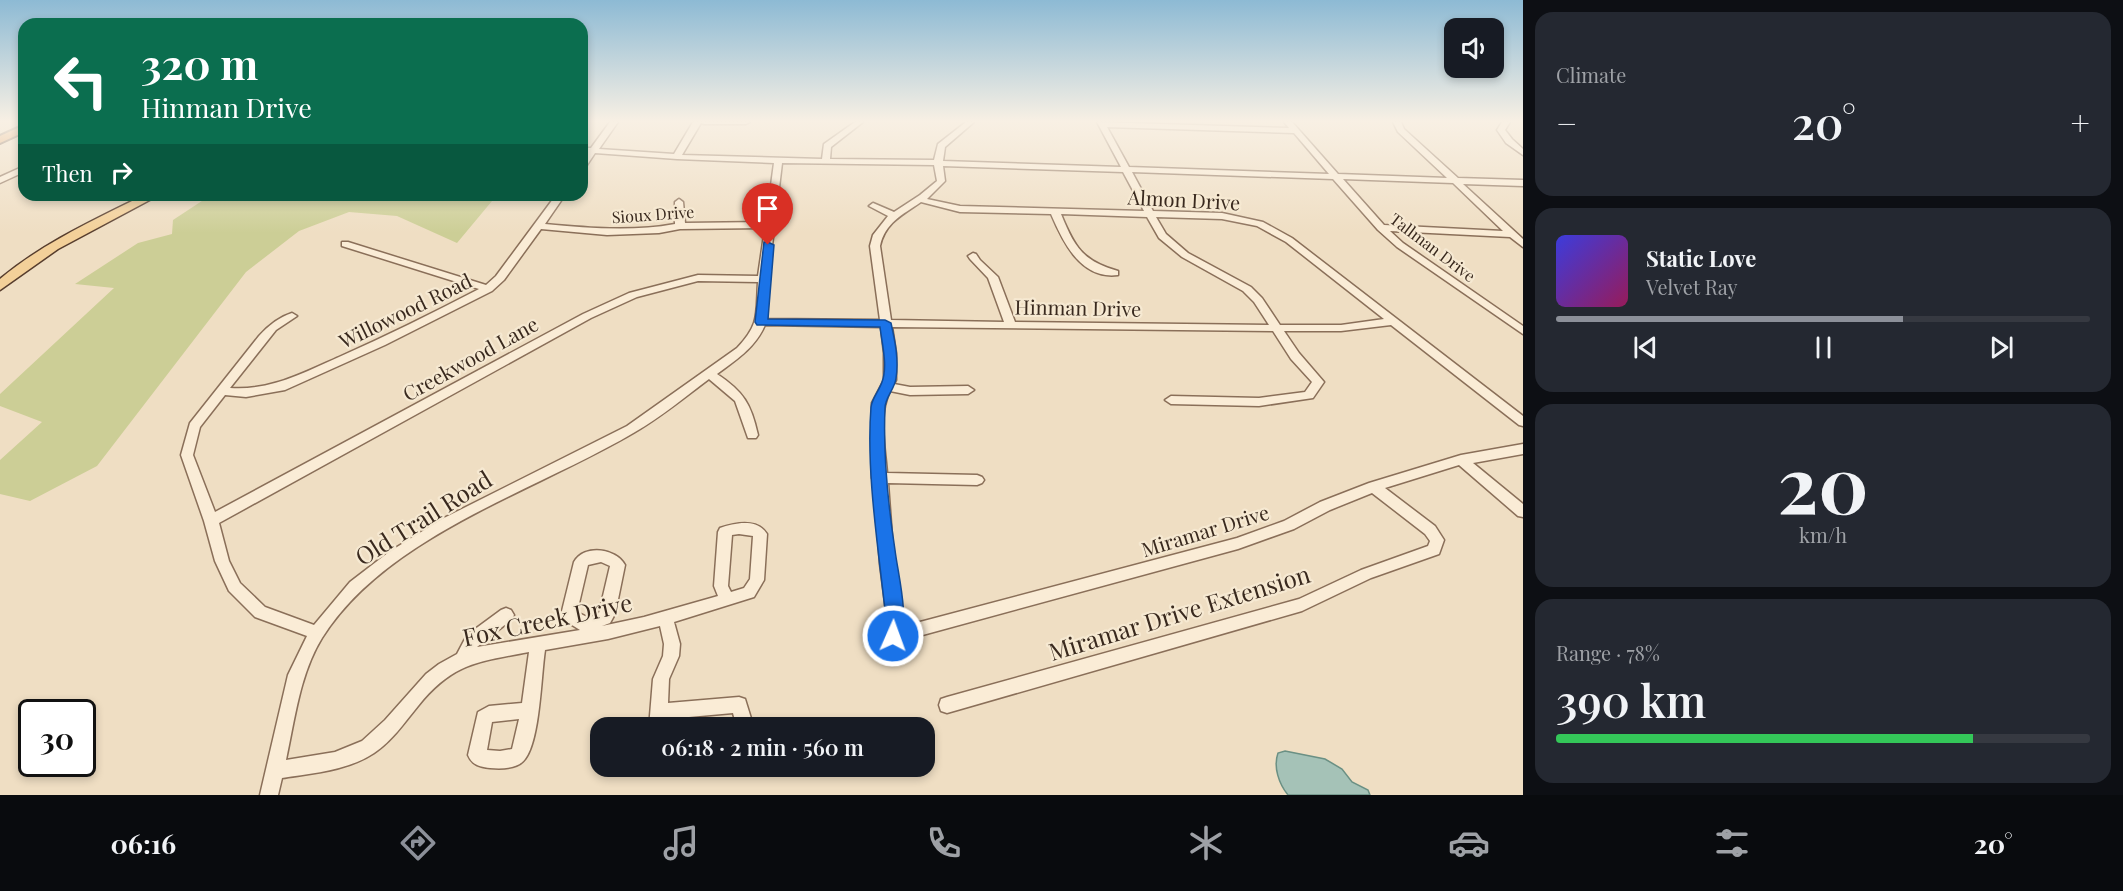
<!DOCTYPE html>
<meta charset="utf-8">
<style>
body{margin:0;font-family:"Playfair Display",serif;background:#242831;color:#f1f3f6;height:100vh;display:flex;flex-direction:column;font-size:22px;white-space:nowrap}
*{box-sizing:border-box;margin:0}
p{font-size:20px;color:#9ea1a6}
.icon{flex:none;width:33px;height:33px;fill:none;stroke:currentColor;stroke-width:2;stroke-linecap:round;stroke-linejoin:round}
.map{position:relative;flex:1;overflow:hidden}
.panel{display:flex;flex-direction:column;gap:12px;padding:12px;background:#0d0f14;width:600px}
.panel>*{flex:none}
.guide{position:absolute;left:18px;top:18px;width:570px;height:183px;border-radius:18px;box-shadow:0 3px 9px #0003;background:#0b6e4f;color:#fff;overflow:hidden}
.fabs{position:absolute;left:1444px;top:18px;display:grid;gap:12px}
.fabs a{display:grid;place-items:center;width:60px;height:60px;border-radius:12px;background:#171b24;box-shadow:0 3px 9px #0003;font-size:30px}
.speed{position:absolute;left:18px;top:699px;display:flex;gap:12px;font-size:30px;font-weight:700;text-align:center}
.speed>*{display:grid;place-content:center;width:78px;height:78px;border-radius:50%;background:#171b24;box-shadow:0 3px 9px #0003;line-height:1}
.speed .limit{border:3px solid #111;border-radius:9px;background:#fff;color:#111}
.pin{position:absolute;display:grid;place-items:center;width:51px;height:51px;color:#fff;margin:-62px -26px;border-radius:50% 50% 50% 0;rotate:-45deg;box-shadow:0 0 6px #0007}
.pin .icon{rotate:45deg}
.me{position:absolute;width:66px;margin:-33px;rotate:2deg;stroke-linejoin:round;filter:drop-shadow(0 0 4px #0008)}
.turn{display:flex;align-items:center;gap:21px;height:126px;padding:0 24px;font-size:27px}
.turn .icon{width:78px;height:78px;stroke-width:2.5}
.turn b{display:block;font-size:42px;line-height:51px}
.then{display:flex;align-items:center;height:57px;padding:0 24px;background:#0003;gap:12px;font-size:22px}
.big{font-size:45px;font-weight:600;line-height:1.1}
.panel .card{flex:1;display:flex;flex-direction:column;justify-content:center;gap:9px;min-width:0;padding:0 21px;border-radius:18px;background:#242831}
.panel .dial{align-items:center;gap:0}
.dial b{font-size:78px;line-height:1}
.song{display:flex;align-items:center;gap:18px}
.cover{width:72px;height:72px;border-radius:9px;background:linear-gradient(135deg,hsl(240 70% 55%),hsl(330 70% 35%))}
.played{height:6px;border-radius:3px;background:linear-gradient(90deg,#8c9099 65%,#363941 65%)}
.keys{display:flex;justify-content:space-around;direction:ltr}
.heat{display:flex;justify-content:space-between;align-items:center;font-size:33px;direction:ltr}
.charge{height:9px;border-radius:4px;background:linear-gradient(90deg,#34c759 78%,#363941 0)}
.trip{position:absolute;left:590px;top:717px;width:345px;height:60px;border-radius:18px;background:#171b24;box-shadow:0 3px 9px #0003;font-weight:600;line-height:60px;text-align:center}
.tab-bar{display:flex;height:96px;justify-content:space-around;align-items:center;background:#090b0e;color:#9ea1a6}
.tab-bar .icon{width:42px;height:42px}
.tab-bar .on{color:#8c9099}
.tab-bar b{font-size:27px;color:#f1f3f6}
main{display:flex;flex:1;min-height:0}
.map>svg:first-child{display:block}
</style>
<main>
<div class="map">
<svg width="1523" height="795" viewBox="0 0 1523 795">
<rect width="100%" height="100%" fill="#efdec3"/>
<polygon fill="#ccce96" points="211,195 497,195 457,243 397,216 349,212 299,231 246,272 97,466 30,501 0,494 0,460 42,422 0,406 0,394 114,288 75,284 138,243 172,234 173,220"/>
<path fill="#a5c2b7" stroke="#6b9084" stroke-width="1.5" d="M1285 751 1325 759 1342 769 1352 782 1368 790 1370 795H1288C1279 784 1273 767 1278 753Z"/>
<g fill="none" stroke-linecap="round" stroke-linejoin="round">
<g stroke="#8a6f59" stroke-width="3">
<g id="minor">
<path d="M610 122H618L599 149 674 154 693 122H750L746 124H704L701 123 682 155 822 159 824 144 855 122H863L831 147 830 159 934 160 938 144 966 122H974L945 147 943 161 1121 167 1097 122 1289 128 1284 122H1292L1338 174 1447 178 1398 132 1393 122H1401L1404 129 1458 178 1523 180V186L1463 184 1523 239V247L1510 237 1390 231 1403 243 1523 326V334L1397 247 1378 230 1333 179 1132 172 1153 211 1222 213 1263 222 1292 238 1523 416V426L1519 425 1391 325 1341 331H1284L1299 353 1324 382 1313 398 1259 406 1171 404 1165 400 1171 396 1259 398 1305 392 1312 382 1291 359 1273 331 892 327 896 353V380L894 384 910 387 968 386 974 390 968 394 910 395 890 391C878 415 885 446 887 473L977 475 982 477 984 480 982 483 977 485 888 483 894 564 902 614 920 622 1237 538 1284 521 1320 502 1369 483 1461 455 1523 444V454L1473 463 1523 504V517L1518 516 1459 465 1385 488 1435 526 1444 540 1439 554 1371 578 1302 611 947 713 941 711 939 705 941 699 947 697 1299 599 1361 570 1428 546 1430 541 1425 534 1372 493 1330 510 1294 529 1238 549 919 636 902 628 899 641 893 643 887 641 885 636 887 618 880 564 874 481 872 478V403L884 380V353L881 327 765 325C755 348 736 360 717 374 744 392 751 404 758 435L756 438H748L735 401 709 379C685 397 661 417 635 432 534 492 387 535 322 638 300 674 295 718 286 760L335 752 362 741 385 720 426 674 439 664 457 654 467 635 501 610 506 608 511 610 514 615 511 620 477 647 580 630 564 620 561 615 574 562C584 544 616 548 625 565L615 614 610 623 602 626 644 617 718 596 714 586 718 532 720 528C735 523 757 518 767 534L764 580 754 597 674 622 680 644 679 656 669 679 668 703 739 697 745 699 754 728H737L733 713 667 719V728H649L653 679 663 656 664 644 660 626 608 639 545 650C541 676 540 740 525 759 518 769 501 769 490 768 480 767 472 765 468 755L478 712 489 706 522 703 529 652C477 662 453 663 418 706 404 723 392 741 374 753 347 771 313 773 282 778L278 795H260L288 675 307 636 255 617 229 591 215 561 204 521 181 455 190 423 259 336C268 326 279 317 292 313L297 316 276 330 230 388C270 391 303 373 339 357 386 336 433 313 479 289L342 246V242H348L486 285 496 276 556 195H565L545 224C588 228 632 232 675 224V202L679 199 683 202 685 223 766 222 774 163 677 159 595 153 585 168 582 169V160L587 153 582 152V148H591ZM1107 127 1294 133 1329 174 1129 167ZM782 163 934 165 937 181 920 195 894 212 873 203 869 206 888 216 873 235 870 246 880 320 767 319 768 279ZM943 166 1123 172 1144 211 960 206 927 199 945 181ZM1343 179 1453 183 1503 231 1384 225ZM921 202 960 212 1051 214C1063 242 1081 280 1118 275V271C1082 261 1074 246 1061 214L1147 217 1159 238 1182 257 1243 291 1254 302 1269 325 1015 322 998 277 980 260 976 254 973 253 968 256 970 259 988 278 1004 322 891 320 880 246C885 223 902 215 921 202ZM1156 217 1222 219 1257 226 1286 242 1384 319 1341 325H1280L1262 298 1251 287 1188 253 1166 234ZM765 228 758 276 698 275 629 293 583 314 215 512 193 455 200 427 225 395 246 397 285 390 385 345 492 291 504 280 541 229 607 235 659 233 680 229ZM698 281 758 282C756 314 760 324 737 348L627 426 442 519 389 552 350 582 314 625 265 607 240 583 229 561 219 523 591 318 637 297ZM739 534 753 536 750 579 744 588 731 592 728 586 732 535ZM601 562 610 566 599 613 589 618 577 612 588 565ZM519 719 512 749 500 751 487 750 492 722Z"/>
<polygon points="1502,122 1510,122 1505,130 1512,139 1523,149 1523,155 1506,143 1497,130"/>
<polygon points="24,166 24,172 0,183 0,177"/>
</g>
</g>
<g stroke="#573d2d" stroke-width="3">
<path id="major" d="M144 195H159L58 249 0 290V279C43 243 94 220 144 195Z"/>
</g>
<g stroke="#573d2d" stroke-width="4">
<polygon id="highway" points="24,125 24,132 0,143 0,136"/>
</g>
<use href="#minor" fill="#faecd6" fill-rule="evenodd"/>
<use href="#major" fill="#f3d099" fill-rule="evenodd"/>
<use href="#highway" fill="#e09551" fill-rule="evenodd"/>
</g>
<linearGradient id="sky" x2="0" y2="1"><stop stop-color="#8dbad4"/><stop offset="0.52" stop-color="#f8f0e4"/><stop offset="1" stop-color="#f8f0e4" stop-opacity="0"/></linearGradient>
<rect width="1523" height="233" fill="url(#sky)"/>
<path fill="#1a73e8" stroke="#114b97" stroke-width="1.5" d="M764 242H768L774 245 768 319 885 320 891 323C895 341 899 360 896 378 895 389 885 397 885 408 883 455 888 504 895 550 898 575 910 619 899 641L893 644 887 641C882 632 886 620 885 610 878 546 866 470 871 407 872 398 879 391 882 382 888 366 882 344 880 327L757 325 755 322Z"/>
<g text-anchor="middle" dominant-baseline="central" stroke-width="4.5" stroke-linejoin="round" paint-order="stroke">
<g font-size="16" fill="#39291e" stroke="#f6e9d2">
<text transform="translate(653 214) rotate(-4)">Sioux Drive</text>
<text transform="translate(1433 247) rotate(37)">Tallman Drive</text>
</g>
<g font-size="20" fill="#39291e" stroke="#f6e9d2">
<text transform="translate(1184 199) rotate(3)">Almon Drive</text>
<text transform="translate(1078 307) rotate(1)">Hinman Drive</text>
<text transform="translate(405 310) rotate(-26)">Willowood Road</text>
<text transform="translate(470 358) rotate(-29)">Creekwood Lane</text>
<text transform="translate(1205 530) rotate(-17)">Miramar Drive</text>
</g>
<g font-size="24" fill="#39291e" stroke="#f6e9d2">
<text transform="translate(423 517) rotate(-32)">Old Trail Road</text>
<text transform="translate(1179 612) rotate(-17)">Miramar Drive Extension</text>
<text transform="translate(547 619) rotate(-12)">Fox Creek Drive</text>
</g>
</g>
</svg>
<div class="fabs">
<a><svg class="icon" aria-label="sound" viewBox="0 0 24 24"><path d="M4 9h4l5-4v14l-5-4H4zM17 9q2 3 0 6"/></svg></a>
</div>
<div class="speed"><div class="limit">30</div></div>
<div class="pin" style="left:768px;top:245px;background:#d93025"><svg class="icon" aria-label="arrive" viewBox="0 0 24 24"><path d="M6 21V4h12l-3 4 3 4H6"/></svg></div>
<svg class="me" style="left:893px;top:636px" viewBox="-20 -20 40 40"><circle r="17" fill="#1a73e8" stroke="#fff" stroke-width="3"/><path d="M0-11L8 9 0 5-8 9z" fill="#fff"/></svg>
<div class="trip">06:18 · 2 min · 560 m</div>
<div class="guide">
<div class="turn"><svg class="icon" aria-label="left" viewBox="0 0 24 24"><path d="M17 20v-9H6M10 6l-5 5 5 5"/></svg><div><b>320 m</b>Hinman Drive</div></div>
<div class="then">Then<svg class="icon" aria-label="right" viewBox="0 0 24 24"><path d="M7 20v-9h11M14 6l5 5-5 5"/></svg></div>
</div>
</div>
<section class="panel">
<div class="card"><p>Climate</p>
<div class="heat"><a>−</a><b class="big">20°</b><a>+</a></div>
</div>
<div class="card">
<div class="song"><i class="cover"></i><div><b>Static Love</b><p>Velvet Ray</p></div></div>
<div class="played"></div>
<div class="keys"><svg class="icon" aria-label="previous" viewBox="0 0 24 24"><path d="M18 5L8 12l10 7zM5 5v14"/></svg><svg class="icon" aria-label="pause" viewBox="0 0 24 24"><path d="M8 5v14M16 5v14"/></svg><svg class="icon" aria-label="next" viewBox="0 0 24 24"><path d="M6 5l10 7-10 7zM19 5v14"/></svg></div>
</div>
<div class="card dial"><b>20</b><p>km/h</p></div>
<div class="card"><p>Range · 78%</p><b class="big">390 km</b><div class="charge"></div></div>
</section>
</main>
<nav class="tab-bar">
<b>06:16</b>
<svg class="icon on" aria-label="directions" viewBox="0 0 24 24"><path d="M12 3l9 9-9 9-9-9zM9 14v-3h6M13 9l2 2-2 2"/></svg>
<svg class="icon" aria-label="music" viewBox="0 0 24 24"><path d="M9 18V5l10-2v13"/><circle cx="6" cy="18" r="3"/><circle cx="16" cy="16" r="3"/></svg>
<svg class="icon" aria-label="phone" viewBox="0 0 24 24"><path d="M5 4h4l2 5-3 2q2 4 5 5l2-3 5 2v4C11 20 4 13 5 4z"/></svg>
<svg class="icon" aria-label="climate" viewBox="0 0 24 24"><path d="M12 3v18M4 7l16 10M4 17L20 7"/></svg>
<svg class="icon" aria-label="car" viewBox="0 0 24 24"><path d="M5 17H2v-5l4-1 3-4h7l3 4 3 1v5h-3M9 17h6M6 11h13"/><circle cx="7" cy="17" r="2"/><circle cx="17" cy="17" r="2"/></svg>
<svg class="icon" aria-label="filters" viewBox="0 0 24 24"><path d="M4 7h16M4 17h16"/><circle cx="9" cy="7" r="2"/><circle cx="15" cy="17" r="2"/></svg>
<b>20°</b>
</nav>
